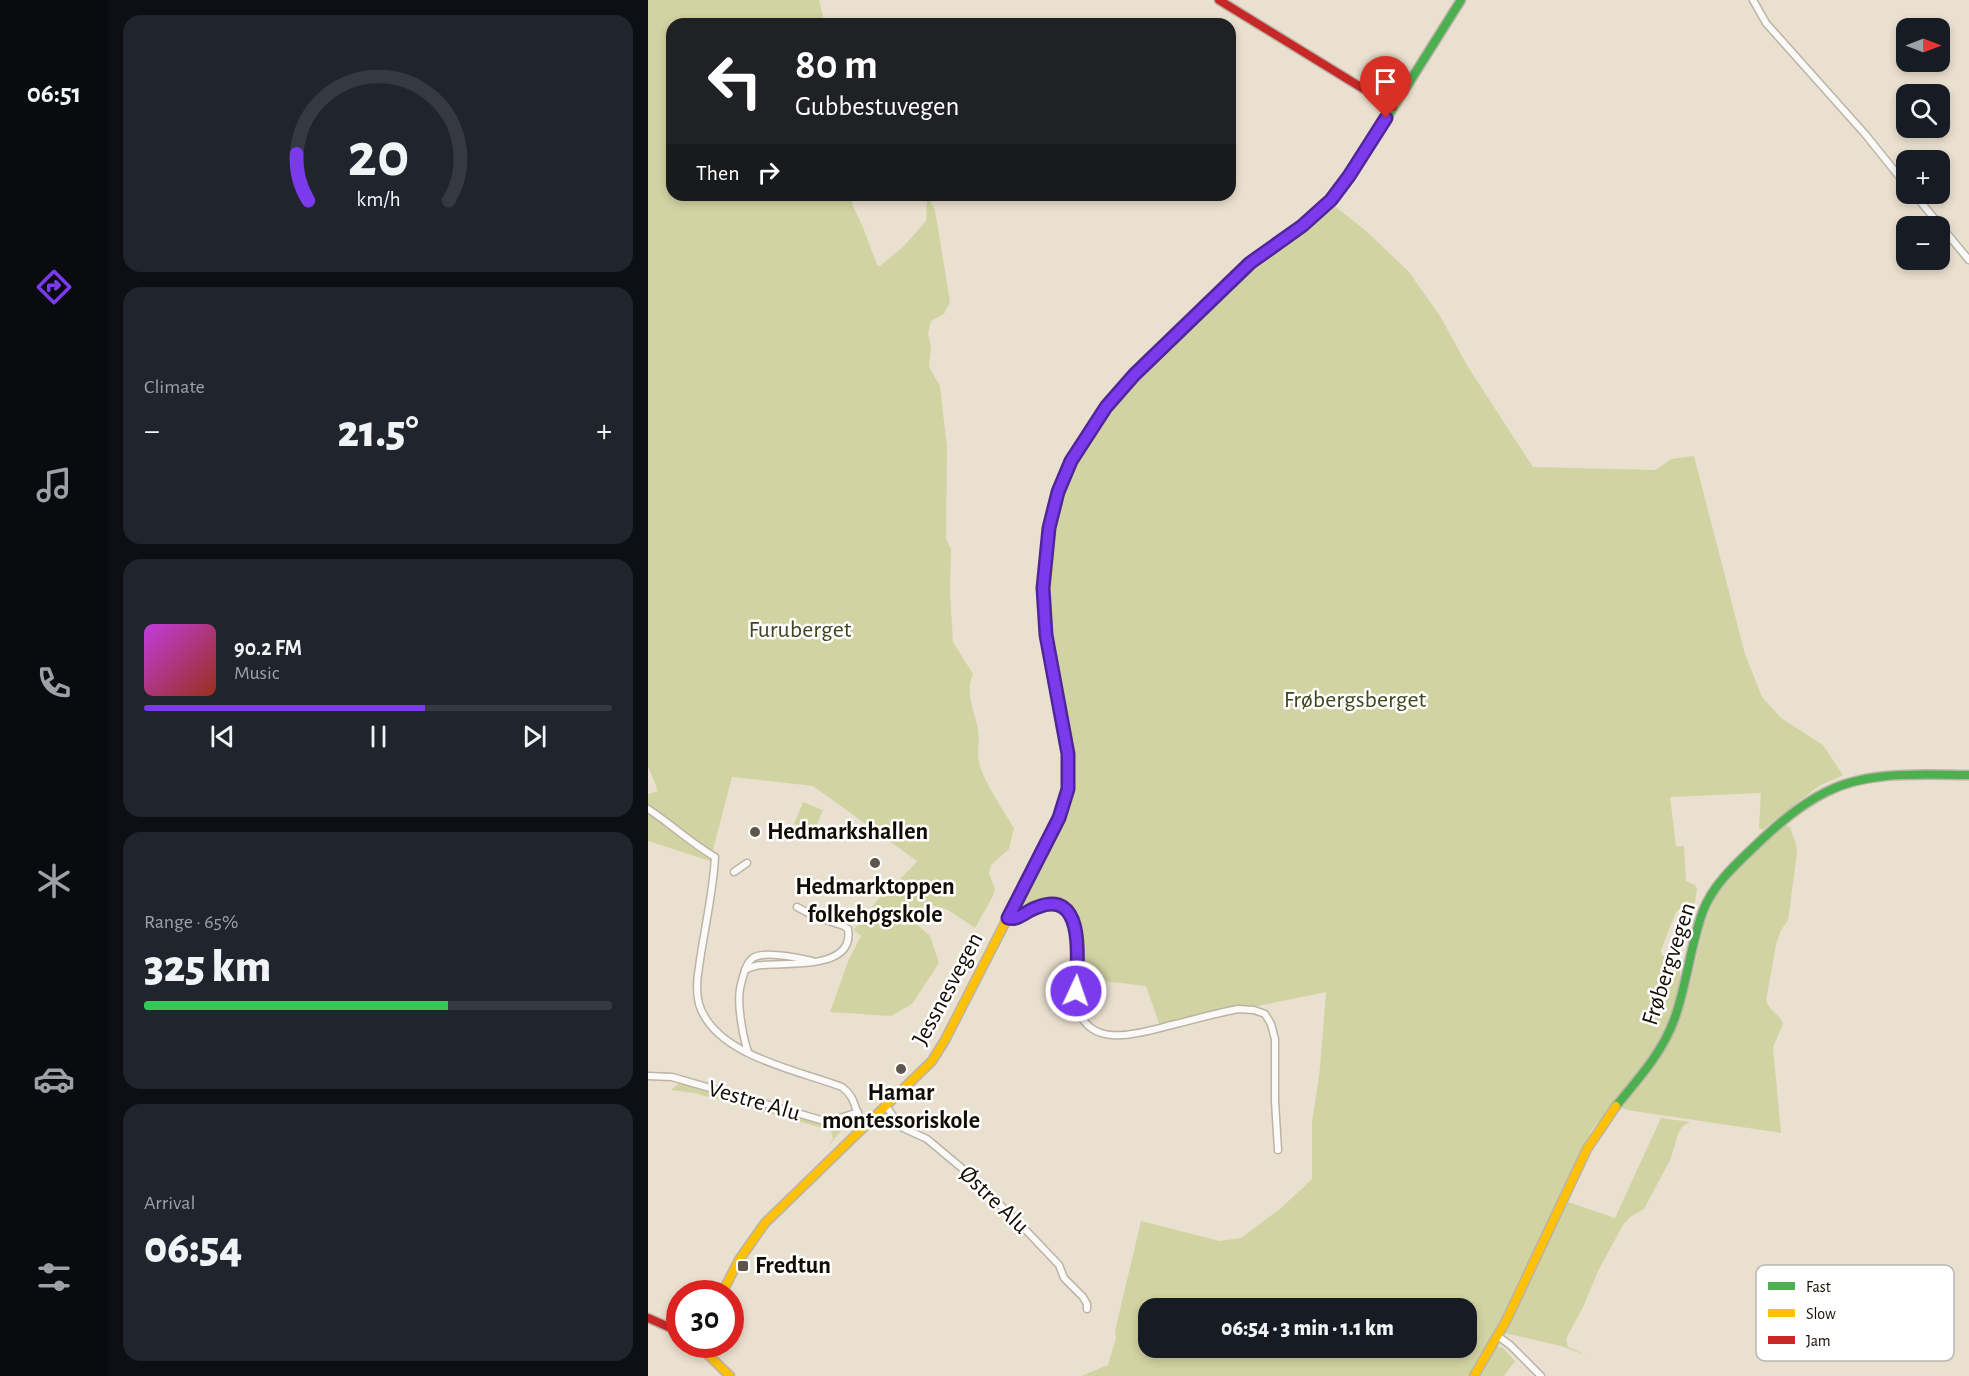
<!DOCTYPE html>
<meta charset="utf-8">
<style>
body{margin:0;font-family:"Alegreya Sans",sans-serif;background:#20242c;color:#f1f3f6;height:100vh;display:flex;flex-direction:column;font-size:22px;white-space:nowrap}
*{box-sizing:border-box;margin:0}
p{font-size:20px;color:#9ea1a6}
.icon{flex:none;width:33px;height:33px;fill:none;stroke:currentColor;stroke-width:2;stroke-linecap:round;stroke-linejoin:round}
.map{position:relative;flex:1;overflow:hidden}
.details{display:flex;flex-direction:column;gap:15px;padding:15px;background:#0d0f14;width:540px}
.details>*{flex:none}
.guide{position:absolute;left:18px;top:18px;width:570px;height:183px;border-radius:18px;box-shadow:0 3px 9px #0003;background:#202124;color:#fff;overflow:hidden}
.needle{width:39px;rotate:90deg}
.tools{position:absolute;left:1248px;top:18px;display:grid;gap:12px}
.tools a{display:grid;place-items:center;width:54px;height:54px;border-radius:12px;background:#171b24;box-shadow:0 3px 9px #0003;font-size:30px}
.speed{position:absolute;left:18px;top:1280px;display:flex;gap:12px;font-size:30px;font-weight:700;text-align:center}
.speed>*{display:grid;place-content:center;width:78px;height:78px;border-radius:50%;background:#171b24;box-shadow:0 3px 9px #0003;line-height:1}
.speed .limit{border:9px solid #d22;background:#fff;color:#111}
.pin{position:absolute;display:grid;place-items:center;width:51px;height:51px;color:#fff;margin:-62px -26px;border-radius:50% 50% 50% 0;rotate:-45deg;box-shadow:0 0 6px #0007}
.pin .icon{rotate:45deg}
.me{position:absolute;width:66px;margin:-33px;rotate:3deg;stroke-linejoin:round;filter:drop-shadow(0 0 4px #0008)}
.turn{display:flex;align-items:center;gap:21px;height:126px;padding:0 30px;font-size:27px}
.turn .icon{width:78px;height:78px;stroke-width:2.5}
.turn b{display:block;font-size:42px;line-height:51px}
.then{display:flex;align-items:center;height:57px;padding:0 30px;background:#0003;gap:12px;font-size:22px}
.big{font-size:45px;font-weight:800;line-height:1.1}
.details .tile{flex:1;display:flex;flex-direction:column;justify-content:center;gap:9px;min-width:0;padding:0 21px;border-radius:18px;background:#20242c}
.details .dial{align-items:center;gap:0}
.dial svg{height:156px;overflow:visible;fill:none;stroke:#363941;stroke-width:7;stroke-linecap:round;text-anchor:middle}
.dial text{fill:#f1f3f6;stroke:none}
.song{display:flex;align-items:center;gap:18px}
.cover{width:72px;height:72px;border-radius:9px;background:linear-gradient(135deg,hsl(290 70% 55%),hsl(10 70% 35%))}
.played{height:6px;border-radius:3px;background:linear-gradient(90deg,#7c3aed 60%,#363941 60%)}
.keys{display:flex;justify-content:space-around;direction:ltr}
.heat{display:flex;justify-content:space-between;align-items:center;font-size:33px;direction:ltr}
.charge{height:9px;border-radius:4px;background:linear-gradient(90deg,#34c759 65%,#363941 0)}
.trip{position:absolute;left:490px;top:1298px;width:339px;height:60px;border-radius:18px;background:#171b24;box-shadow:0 3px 9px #0003;font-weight:800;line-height:60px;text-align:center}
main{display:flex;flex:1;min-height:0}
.menu{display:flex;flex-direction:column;width:108px;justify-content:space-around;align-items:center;background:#090b0e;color:#9ea1a6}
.menu .icon{width:42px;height:42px}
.menu .current{color:#7c3aed}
.menu b{font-size:27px;color:#f1f3f6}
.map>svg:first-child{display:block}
</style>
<main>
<nav class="menu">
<b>06:51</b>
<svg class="icon current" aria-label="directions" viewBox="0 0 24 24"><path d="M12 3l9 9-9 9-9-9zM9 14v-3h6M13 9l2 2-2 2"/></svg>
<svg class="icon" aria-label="music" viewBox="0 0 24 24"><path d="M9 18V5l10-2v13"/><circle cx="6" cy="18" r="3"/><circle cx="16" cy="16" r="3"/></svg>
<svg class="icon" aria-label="phone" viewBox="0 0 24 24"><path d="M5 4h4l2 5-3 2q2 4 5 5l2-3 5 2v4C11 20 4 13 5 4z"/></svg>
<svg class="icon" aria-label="climate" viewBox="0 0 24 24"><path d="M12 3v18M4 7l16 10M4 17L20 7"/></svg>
<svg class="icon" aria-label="car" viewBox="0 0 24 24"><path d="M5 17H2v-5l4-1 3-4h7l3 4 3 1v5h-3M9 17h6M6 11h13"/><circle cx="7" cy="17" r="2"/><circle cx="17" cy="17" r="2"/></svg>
<svg class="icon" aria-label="filters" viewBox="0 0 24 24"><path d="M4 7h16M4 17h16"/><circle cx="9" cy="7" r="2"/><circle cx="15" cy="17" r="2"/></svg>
</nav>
<section class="details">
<div class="tile dial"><svg viewBox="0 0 100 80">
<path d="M14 69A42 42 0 1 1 86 69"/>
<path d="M14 69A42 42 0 0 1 8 45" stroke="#7c3aed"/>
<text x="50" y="56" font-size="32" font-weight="700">20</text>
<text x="50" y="72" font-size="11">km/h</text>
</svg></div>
<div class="tile"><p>Climate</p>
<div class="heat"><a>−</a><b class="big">21.5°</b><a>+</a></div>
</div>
<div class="tile">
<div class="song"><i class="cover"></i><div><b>90.2 FM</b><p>Music</p></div></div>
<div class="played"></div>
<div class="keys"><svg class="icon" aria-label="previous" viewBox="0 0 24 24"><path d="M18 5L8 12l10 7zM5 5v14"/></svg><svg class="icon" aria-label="pause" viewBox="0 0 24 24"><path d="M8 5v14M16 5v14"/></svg><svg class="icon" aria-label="next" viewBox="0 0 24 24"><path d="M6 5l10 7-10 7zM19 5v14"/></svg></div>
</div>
<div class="tile"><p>Range · 65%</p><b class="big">325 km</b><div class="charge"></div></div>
<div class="tile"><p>Arrival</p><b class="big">06:54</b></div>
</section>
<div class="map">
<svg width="1321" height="1376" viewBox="0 0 1321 1376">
<rect width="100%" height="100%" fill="#eae0cf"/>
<g fill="#d2d3a3" fill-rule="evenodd">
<path d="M0 0H171L177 24H24V195H203L205 206 215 227 229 265 232 266 256 246 278 221 279 196 287 210 302 302 296 314 283 321 280 333 283 347 281 367 292 386 299 448 298 539 303 549 302 593 305 642 325 674C317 693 326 710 330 729 332 740 329 751 331 762 335 781 356 811 366 828L361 849 343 865 341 873 347 889 345 896 327 928 300 910 277 903 266 922 282 936 291 963 264 1004 243 1016 182 1012 201 959 213 936 206 930C216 918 225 904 236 893 247 882 260 873 269 861L165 786 84 777 62 861 0 841V794L10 791 0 766Z"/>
<path d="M685 205 717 230 761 272 792 316 820 367 885 467 1008 470 1023 459 1046 456 1097 654 1114 697 1133 718 1175 745 1195 775 1171 786 1114 830 1111 828 1113 793 1022 797 1028 846H1036L1038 881 1047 885 1049 889 1047 902 1035 906 1028 912 1013 950 1014 955 1028 960 1032 969 1033 984 1015 1036 997 1065 943 1131 851 1332 821 1376H433L460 1365 468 1338 467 1331 493 1221 572 1241 593 1238 633 1208 664 1179V1123L672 1068 678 992 512 1026 498 986 430 978C431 953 441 904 404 902 390 901 381 911 368 914L417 815 423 791 401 654 398 557 413 494 425 465 442 430 457 405 494 361 609 258 667 221ZM501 1308H819V1347H501Z"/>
<polygon points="155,802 175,810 166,832 146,824"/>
<path d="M1134 824 1142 827 1148 844 1149 853 1140 920 1132 932 1128 945 1118 1000C1121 1011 1132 1014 1135 1024L1125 1047 1133 1133 979 1110 972 1107 1032 1013 1041 989 1056 925 1072 885Z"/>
<path d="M30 1084H41L167 1120C187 1129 184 1123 202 1120L179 1148 185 1139 183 1131 175 1128 46 1093 23 1090Z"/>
<polygon points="1013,1118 1042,1122 1034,1127 1030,1134 1023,1158 996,1209 982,1217 975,1225 950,1271 936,1305 918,1339 920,1347 940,1356 913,1346 856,1333 917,1201 967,1218"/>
<polygon points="849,1347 855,1348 867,1361 856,1376 830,1376"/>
</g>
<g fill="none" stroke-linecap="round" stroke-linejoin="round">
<g stroke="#bbb3a6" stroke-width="9">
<g id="street">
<polyline points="1105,0 1118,23 1217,134 1258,185"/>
<polyline points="1266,194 1321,260"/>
<path d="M0 809C23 824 43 843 67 857 65 894 56 930 51 967 49 978 48 992 51 1004 67 1056 150 1070 194 1087 210 1099 205 1112 217 1126"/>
<polyline points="86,872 99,863"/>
<path d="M360 918C378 923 392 894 415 908 445 926 417 990 434 1018 453 1050 504 1029 532 1023 551 1018 570 1013 590 1009L606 1010 617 1014 623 1024 627 1039V1101L630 1150"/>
<path d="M97 970C99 966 100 961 105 958 116 950 151 958 164 961"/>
<path d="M100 1052C95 1037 89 1005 92 989 93 983 95 977 97 970 103 967 108 965 115 965 138 962 207 971 200 929L196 926 166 916 149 907"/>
<polyline points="0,1076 24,1077 180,1122 210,1112"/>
<polyline points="238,1106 253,1127 279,1139 316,1170 372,1224 411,1265 416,1278 435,1297 439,1304 439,1309"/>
<polyline points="851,1337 862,1345 893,1376"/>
</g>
</g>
<g stroke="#bbb3a6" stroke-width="11">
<g id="fast">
<polyline points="504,357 583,279 603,262 663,220 689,192 715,156 813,0"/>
<path d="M378 882C389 860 407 832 415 809 432 761 403 675 398 623"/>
<path d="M968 1106C990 1079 1014 1053 1026 1020 1039 985 1042 946 1055 911 1065 885 1087 865 1106 847 1128 826 1150 806 1178 792 1220 770 1275 775 1321 775"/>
</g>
</g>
<g stroke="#bbb3a6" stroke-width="11">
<g id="slow">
<path d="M398 623C387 506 424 438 504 357"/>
<polyline points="74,1293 91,1260 117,1223 284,1061 297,1040 378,882"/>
<polyline points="49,1344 82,1376"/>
<polyline points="826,1376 858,1321 939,1149 968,1106"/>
</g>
</g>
<g stroke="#bbb3a6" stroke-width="11">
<g id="jam">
<polyline points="571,0 745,107"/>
<polyline points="0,1318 32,1332"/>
</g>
</g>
<use href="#street" stroke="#fcfaf8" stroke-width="6"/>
<use href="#fast" stroke="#4caf50" stroke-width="8"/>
<use href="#slow" stroke="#ffc107" stroke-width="8"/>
<use href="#jam" stroke="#c62828" stroke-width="8"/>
</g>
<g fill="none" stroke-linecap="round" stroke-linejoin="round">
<g stroke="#51269a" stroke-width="15">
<path id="route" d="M428 991C429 965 439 888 390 907 379 910 371 921 360 918L411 818 420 789V754L398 635 395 588 401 528 410 492 423 461 458 407 486 375 602 263 654 226 683 200 701 176 738 118"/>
</g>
<use href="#route" stroke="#7c3aed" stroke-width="10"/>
</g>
<g fill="#5e564a" stroke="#fff" stroke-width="2">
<circle cx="107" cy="832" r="6"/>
<circle cx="227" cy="863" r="6"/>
<circle cx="253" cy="1069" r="6"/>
<rect x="89" y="1260" width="12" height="12" rx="3"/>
</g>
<g text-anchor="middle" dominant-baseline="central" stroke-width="5" stroke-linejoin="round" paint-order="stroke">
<g font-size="24" fill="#40451d" stroke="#fff">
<text x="152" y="630">Furuberget</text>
<text x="707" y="700">Frøbergsberget</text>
</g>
<g font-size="24" font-weight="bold" fill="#130c03" stroke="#fff" text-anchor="start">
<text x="119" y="832">Hedmarkshallen</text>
<text x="227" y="887" text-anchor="middle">Hedmarktoppen<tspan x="227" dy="28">folkehøgskole</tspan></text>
<text x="253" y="1093" text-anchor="middle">Hamar<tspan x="253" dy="28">montessoriskole</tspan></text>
<text x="107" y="1266">Fredtun</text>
</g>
<g font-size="24" fill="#130c03" stroke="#fff">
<text transform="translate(1021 964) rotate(-72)">Frøbergvegen</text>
<text transform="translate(300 989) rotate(-62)">Jessnesvegen</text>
<text transform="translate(106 1101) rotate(16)">Vestre Alu</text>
<text transform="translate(346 1200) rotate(44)">Østre Alu</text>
</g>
</g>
<rect x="1108" y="1265" width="198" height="96" rx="9" fill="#fff" stroke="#b8b6b3" stroke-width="1.5"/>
<rect x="1120" y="1282" width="27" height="8" fill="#4caf50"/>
<rect x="1120" y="1309" width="27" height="8" fill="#ffc107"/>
<rect x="1120" y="1336" width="27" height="8" fill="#c62828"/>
<g font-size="16" fill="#130c03">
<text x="1158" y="1292">Fast</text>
<text x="1158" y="1319">Slow</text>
<text x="1158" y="1346">Jam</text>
</g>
</svg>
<div class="tools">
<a><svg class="needle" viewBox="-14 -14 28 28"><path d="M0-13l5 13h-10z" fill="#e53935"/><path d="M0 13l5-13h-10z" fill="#9ea1a6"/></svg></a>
<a><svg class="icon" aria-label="search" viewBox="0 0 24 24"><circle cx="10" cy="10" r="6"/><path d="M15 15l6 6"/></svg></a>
<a>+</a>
<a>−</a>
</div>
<div class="speed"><div class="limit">30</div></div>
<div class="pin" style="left:738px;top:118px;background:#d93025"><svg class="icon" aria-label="arrive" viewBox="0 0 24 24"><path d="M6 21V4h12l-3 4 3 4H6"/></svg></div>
<svg class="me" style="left:428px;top:991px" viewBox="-20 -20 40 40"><circle r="17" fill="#7c3aed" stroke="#fff" stroke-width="3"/><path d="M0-11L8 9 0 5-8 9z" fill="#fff"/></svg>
<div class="trip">06:54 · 3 min · 1.1 km</div>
<div class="guide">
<div class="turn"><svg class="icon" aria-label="left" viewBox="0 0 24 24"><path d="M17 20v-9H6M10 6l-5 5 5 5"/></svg><div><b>80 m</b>Gubbestuvegen</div></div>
<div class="then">Then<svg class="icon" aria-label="right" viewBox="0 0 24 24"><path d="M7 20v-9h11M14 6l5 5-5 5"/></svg></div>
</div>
</div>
</main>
